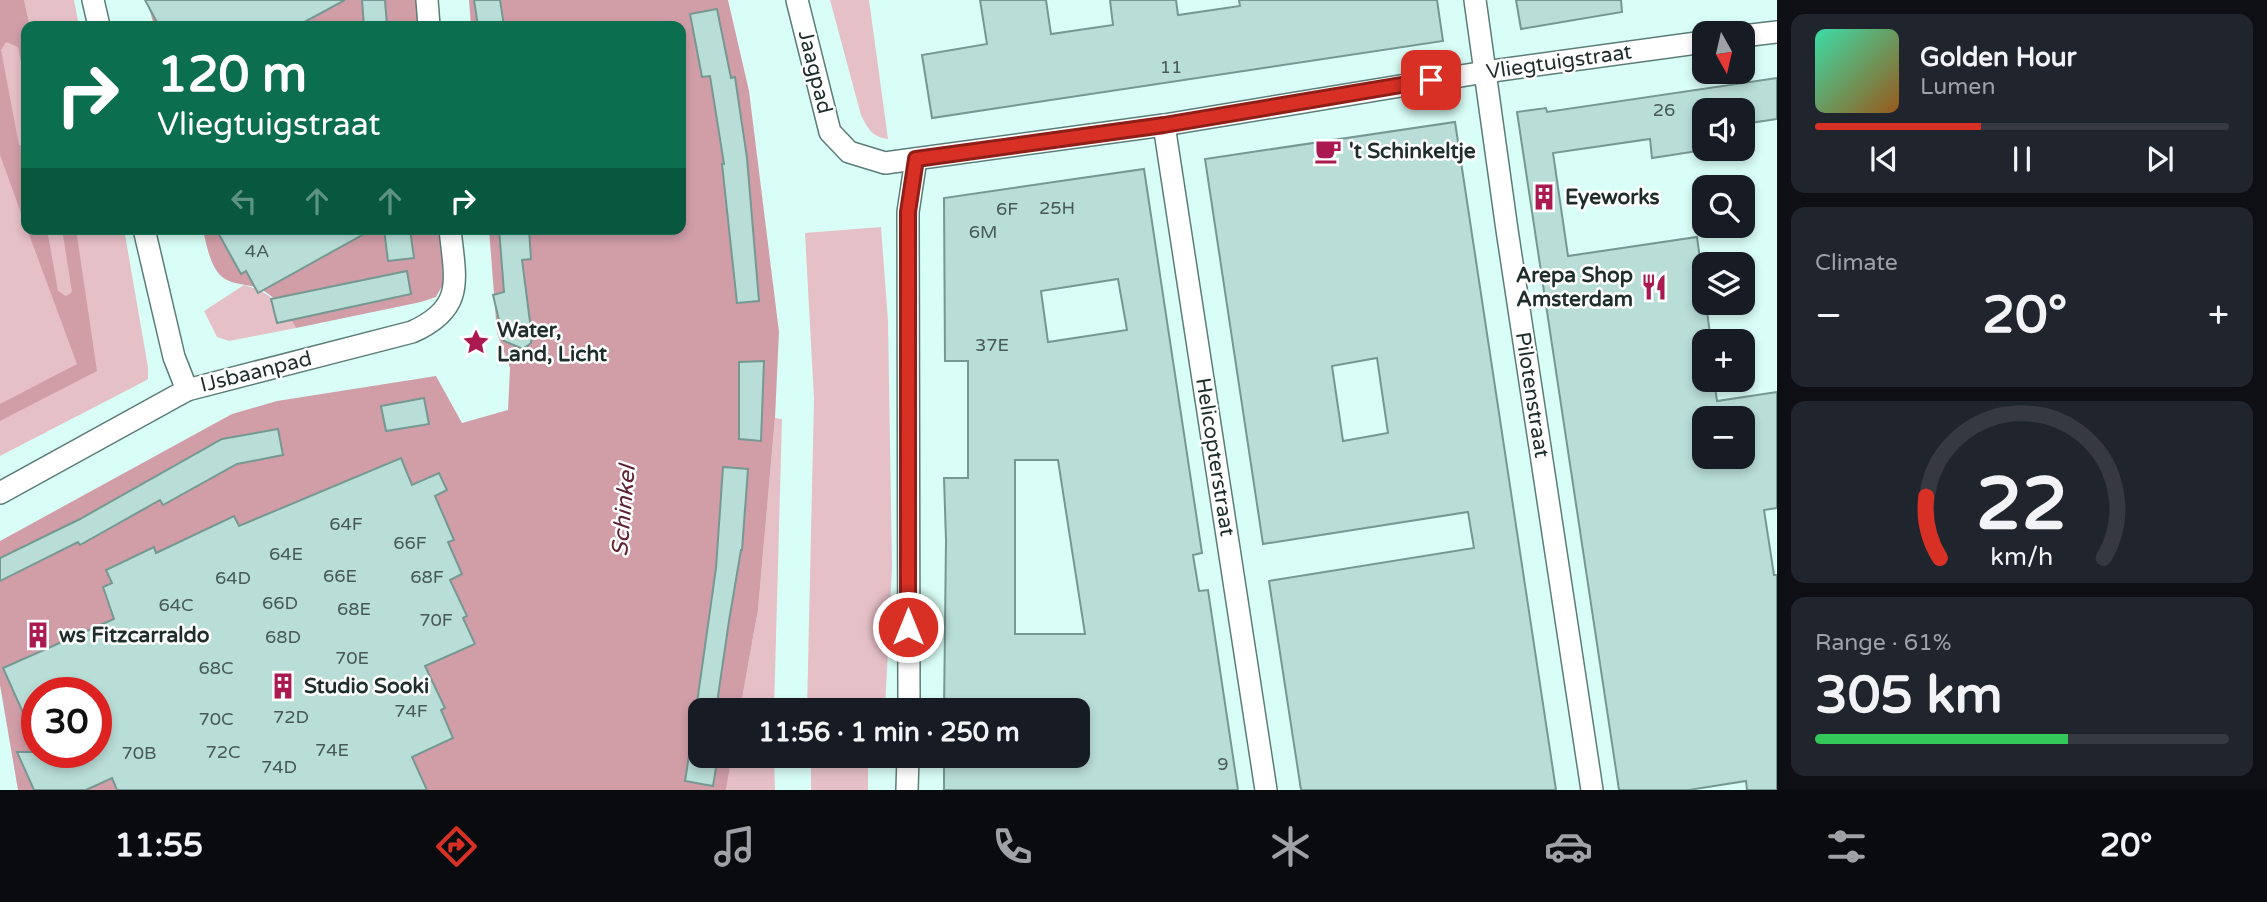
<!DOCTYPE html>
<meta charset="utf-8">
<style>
body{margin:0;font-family:"Varela Round",sans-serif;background:#20242c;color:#f1f3f6;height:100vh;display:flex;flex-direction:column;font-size:26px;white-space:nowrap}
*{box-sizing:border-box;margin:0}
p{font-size:23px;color:#9ea1a6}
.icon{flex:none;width:38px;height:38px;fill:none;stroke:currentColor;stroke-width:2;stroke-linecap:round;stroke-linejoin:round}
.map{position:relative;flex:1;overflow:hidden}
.details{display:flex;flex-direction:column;gap:14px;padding:14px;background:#0d0f14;width:490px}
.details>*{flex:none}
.guide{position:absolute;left:21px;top:21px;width:665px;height:214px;border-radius:14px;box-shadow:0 4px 10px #0003;background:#0b6e4f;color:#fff;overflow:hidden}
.needle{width:46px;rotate:172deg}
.controls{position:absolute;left:1692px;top:21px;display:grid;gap:14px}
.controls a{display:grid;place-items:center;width:63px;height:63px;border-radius:14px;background:#171b24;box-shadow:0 4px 10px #0003;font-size:35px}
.speed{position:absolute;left:21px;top:677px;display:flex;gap:14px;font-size:35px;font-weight:700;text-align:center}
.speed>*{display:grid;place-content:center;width:91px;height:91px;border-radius:50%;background:#171b24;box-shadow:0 4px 10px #0003;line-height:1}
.speed .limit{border:10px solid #d22;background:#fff;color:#111}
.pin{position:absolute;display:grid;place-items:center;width:60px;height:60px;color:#fff;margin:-30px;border-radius:14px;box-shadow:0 4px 10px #0006}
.me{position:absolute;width:77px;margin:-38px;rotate:0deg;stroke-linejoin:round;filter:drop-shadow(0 0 5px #0008)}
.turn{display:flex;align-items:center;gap:24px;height:147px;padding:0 21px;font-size:32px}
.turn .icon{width:91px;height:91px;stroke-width:2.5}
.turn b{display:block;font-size:49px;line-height:60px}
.lanes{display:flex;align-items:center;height:66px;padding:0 21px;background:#0003;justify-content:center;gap:35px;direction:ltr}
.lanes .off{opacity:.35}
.big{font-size:52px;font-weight:800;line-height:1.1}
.details .card{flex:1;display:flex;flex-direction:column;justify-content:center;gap:10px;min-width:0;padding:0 24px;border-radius:14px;background:#20242c}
.details .dial{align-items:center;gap:0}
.dial svg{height:182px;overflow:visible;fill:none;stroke:#363941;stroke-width:7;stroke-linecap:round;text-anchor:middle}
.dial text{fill:#f1f3f6;stroke:none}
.song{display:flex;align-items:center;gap:21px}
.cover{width:84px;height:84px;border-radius:10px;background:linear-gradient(135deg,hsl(160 70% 55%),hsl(30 70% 35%))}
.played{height:7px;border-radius:4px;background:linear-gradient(90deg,#d93025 40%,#363941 40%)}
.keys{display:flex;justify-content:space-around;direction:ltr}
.heat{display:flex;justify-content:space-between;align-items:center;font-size:38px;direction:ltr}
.charge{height:10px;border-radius:5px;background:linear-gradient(90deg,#34c759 61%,#363941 0)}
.trip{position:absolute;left:688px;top:698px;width:402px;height:70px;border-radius:14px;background:#171b24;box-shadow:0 4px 10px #0003;font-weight:800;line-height:70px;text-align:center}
.tab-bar{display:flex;height:112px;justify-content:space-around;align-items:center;background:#090b0e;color:#9ea1a6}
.tab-bar .icon{width:49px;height:49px}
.tab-bar .active{color:#d93025}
.tab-bar b{font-size:32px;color:#f1f3f6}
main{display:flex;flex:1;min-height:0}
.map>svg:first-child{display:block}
</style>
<main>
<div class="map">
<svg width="1777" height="790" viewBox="0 0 1777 790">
<rect width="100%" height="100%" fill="#d9fef7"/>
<g fill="#e6c0c7">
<polygon points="0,0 11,0 26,50 26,229 124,229 148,367 148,379 143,382 0,456"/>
<polygon points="24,0 74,0 79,26 30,26"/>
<path d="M830 0H869L888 139C872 137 868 129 861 115Z"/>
<polygon points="881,227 888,320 892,567 885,710 807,710 814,399 805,233"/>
<path d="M244 285C270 292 283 305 296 328L229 341 217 337 204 311Z"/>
<polygon points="775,418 782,419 774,710 740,710 758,610"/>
<polygon points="732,756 774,756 775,790 726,790"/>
<rect x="811" y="756" width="57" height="34"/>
</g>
<g fill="#d19ea8" fill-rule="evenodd">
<polygon points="0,0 24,0 30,26 26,26 26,88 18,47 6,42 1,50 19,145 26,147 26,227 0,155"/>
<polygon points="147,0 420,0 422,26 154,26"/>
<path d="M469 0H728L749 91 779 332 775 418 758 610 740 710H700V756H732L726 790H18L0 685V541L232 414 277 401 436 376 462 423 508 410 510 368 497 333 489 229H681V26H471ZM37 693H96V752H37Z"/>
<polygon points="27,229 47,229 58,291 66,296 72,292 62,229 76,229 97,371 0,421 0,404 77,364"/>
<path d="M203 229H441L443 284 436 297 421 302 296 328C286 311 276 296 258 288 247 284 235 285 225 279 211 271 206 244 203 229Z"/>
</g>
<g fill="#b9ddd7" stroke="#769892" stroke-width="2" fill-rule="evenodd">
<polygon points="145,0 345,0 297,26 159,26"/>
<polygon points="362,0 385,0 387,26 364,26"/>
<polygon points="474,0 500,0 504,26 478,26"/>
<polygon points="980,0 1046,0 1051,34 1113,25 1110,0 1176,0 1178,15 1240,6 1239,0 1437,0 1443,41 932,118 922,55 987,44"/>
<polygon points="1516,0 1621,0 1622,12 1521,29"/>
<polygon points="717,9 731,78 735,77 747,158 759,301 737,303 722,164 724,164 710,76 702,77 690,14"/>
<path d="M1777 78V119L1743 124V110H1704V130L1695 132 1698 151 1652 158 1650 139 1553 153 1568 256 1697 237 1711 341H1704V380H1714L1717 401 1777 392V508L1764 510 1774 575H1777V790H1747L1746 781 1689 790H1619L1517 112 1546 108 1547 112ZM1704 418H1743V457H1704Z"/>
<path d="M1455 122 1556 790H1301L1269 581 1474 548 1468 512 1263 544 1205 159ZM1377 358 1388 433 1343 441 1332 366Z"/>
<path d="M1144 169 1202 553 1193 555 1199 591 1208 590 1238 790H944V756H976V764H1047V756H1078V710H944L946 540 944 478H968V361H945L944 198ZM1118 279 1127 330 1048 342 1041 291ZM1015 460H1058L1085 634H1015Z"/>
<polygon points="216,229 373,229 258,293 246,271 241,274"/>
<polygon points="384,229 410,229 414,258 388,261"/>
<polygon points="499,229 529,229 531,259 522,260 532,337 531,343 523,349 504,341 493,295 504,292"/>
<polygon points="407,271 411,294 277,323 271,299"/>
<polygon points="764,361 761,441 739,439 739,362"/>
<polygon points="424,398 429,424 386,431 381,406"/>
<polygon points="278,429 283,455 237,464 163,505 160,500 80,545 78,542 0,581 0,558 80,519 222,439"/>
<polygon points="401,458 412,485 439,473 447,490 435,496 454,540 448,542 462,574 450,580 467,616 463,618 475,644 425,666 445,708 441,710 453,738 412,757 427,790 117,790 112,778 86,790 34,790 17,752 96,752 96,693 37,693 37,744 3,668 114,619 103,587 112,583 106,570 154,547 156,553 234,516 239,526"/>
<polygon points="723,467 748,469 742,550 741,550 729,621 716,710 696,710 716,568"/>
<polygon points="690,750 700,752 700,756 718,756 713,786 685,781"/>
</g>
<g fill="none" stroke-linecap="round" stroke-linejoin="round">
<g stroke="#5c7d77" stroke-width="24">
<g id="minor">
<polyline points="93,0 99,26"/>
<polyline points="427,0 429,26"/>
<polyline points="797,0 830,132 849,152 885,163 1164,125 1485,72 1704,42"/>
<polyline points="1475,0 1507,230 1592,790"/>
<polyline points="1743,36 1777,32"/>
<polyline points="1164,125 1266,790"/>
<polyline points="144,229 174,357 187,390"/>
<path d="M0 493 187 390 412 332C466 308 455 279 450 229"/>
<polyline points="909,710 908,212 916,159"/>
<polyline points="907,790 908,756"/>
</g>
</g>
<use href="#minor" stroke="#fff" stroke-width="21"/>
</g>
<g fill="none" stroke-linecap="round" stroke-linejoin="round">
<g stroke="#8d1f18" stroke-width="18">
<polyline id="route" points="908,627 908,212 916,159 1164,125 1431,80"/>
</g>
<use href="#route" stroke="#d93025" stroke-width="12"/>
</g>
<defs>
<g id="cafe-bare" transform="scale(2.1)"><path d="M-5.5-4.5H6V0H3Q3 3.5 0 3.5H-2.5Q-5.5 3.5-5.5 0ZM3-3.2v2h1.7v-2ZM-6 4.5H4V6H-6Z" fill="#aa1950" stroke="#fff" stroke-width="2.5" paint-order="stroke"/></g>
<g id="building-bare" transform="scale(2.1)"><path d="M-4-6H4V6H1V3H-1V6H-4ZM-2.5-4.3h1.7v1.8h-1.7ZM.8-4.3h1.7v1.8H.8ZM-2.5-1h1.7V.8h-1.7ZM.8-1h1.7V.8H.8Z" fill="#aa1950" stroke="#fff" stroke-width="2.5" paint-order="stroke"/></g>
<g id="restaurant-bare" transform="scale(2.1)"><path d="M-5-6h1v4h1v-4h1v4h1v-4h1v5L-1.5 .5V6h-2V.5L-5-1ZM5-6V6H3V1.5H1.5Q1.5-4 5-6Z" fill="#aa1950" stroke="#fff" stroke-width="2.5" paint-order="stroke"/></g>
<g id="sight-bare" transform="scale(2.1)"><path d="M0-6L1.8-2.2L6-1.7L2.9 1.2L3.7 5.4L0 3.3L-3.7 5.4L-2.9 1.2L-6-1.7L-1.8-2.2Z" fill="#aa1950" stroke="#fff" stroke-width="2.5" paint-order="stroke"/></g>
</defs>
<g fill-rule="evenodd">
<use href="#cafe-bare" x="1328" y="151"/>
<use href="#building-bare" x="1544" y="197"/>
<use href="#restaurant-bare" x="1654" y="287"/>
<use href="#sight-bare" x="476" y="342"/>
<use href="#building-bare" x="38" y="635"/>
<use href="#building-bare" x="283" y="686"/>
</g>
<g text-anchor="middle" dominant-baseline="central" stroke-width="5" stroke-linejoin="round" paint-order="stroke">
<g font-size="18" fill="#465956">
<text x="1171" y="67">11</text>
<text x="1664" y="110">26</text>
<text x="1057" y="208">25H</text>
<text x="1007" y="209">6F</text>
<text x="983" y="232">6M</text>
<text x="257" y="251">4A</text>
<text x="992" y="345">37E</text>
<text x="346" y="524">64F</text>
<text x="410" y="543">66F</text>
<text x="286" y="554">64E</text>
<text x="340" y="576">66E</text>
<text x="427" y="577">68F</text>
<text x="233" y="578">64D</text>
<text x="280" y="603">66D</text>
<text x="176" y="605">64C</text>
<text x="354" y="609">68E</text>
<text x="436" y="620">70F</text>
<text x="283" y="637">68D</text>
<text x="352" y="658">70E</text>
<text x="216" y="668">68C</text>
<text x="411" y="711">74F</text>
<text x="291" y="717">72D</text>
<text x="216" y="719">70C</text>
<text x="332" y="750">74E</text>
<text x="223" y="752">72C</text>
<text x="139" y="753">70B</text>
<text x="1223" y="764">9</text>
<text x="279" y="767">74D</text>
</g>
<g font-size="21" fill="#1f2d2b" stroke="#fff">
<text transform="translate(1559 62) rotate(-8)">Vliegtuigstraat</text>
<text transform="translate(815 72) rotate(76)">Jaagpad</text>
<text transform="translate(256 372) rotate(-14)">IJsbaanpad</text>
<text transform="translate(1532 395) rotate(81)">Pilotenstraat</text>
<text transform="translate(1215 457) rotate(81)">Helicopterstraat</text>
</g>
<g font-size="21" font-weight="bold" fill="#1f2d2b" stroke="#fff" text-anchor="start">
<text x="1349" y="151">'t Schinkeltje</text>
<text x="1565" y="197">Eyeworks</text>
<text x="1633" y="275" text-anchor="end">Arepa Shop<tspan x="1633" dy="24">Amsterdam</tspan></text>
<text x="497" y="330">Water,<tspan x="497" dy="24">Land, Licht</tspan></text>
<text x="59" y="635">ws Fitzcarraldo</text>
<text x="304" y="686">Studio Sooki</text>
</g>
<g font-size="23" font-style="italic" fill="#5f2233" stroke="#fff">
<text transform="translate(624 511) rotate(-85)">Schinkel</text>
</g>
</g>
</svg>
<div class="controls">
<a><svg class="needle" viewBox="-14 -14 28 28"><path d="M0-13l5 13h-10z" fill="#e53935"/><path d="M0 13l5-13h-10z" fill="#9ea1a6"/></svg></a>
<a><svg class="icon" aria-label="sound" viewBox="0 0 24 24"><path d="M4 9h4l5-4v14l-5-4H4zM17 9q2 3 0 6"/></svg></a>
<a><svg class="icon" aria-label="search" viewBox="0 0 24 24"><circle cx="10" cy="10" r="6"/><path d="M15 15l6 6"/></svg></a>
<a><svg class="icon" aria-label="layers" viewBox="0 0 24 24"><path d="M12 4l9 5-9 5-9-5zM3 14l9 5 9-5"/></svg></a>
<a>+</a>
<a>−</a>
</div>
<div class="speed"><div class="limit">30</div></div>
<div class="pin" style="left:1431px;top:80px;background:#d93025"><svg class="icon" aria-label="arrive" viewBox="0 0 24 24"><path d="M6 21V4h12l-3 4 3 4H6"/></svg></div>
<svg class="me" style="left:908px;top:627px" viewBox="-20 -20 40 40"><circle r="17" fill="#d93025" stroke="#fff" stroke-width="3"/><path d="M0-11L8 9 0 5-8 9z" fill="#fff"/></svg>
<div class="trip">11:56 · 1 min · 250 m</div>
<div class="guide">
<div class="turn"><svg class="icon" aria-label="right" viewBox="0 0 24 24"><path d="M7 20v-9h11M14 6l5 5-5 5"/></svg><div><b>120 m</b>Vliegtuigstraat</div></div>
<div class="lanes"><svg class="icon off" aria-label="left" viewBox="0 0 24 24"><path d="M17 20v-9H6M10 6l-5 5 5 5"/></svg><svg class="icon off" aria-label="ahead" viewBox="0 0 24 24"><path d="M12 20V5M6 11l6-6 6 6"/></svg><svg class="icon off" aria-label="ahead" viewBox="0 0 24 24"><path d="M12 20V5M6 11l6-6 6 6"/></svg><svg class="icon" aria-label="right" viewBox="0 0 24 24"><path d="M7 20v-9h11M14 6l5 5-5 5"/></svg></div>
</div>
</div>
<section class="details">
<div class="card">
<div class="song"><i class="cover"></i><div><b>Golden Hour</b><p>Lumen</p></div></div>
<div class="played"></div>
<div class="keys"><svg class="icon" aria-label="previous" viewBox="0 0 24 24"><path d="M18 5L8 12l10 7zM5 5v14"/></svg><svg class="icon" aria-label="pause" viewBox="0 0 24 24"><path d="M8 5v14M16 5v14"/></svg><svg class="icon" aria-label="next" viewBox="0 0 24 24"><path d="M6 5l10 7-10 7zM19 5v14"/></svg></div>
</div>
<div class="card"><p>Climate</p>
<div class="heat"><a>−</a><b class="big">20°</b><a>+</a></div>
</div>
<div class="card dial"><svg viewBox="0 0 100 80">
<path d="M14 69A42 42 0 1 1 86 69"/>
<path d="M14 69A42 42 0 0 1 8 42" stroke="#d93025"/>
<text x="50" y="56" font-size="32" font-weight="700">22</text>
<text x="50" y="72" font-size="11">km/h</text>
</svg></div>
<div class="card"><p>Range · 61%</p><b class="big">305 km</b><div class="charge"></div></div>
</section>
</main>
<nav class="tab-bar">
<b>11:55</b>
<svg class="icon active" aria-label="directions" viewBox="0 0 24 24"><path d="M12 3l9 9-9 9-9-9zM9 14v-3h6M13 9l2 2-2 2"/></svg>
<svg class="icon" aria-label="music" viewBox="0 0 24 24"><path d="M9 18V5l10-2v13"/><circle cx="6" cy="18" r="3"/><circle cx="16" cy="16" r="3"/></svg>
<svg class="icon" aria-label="phone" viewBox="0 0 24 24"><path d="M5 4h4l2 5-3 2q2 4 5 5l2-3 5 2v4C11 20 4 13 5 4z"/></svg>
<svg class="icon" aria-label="climate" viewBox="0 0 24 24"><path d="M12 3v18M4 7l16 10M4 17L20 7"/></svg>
<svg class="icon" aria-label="car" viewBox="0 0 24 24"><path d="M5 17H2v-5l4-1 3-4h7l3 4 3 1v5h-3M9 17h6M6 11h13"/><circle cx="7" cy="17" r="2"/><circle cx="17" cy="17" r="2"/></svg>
<svg class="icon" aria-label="filters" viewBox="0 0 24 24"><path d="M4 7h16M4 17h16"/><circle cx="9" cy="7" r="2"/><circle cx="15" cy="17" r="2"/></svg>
<b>20°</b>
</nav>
